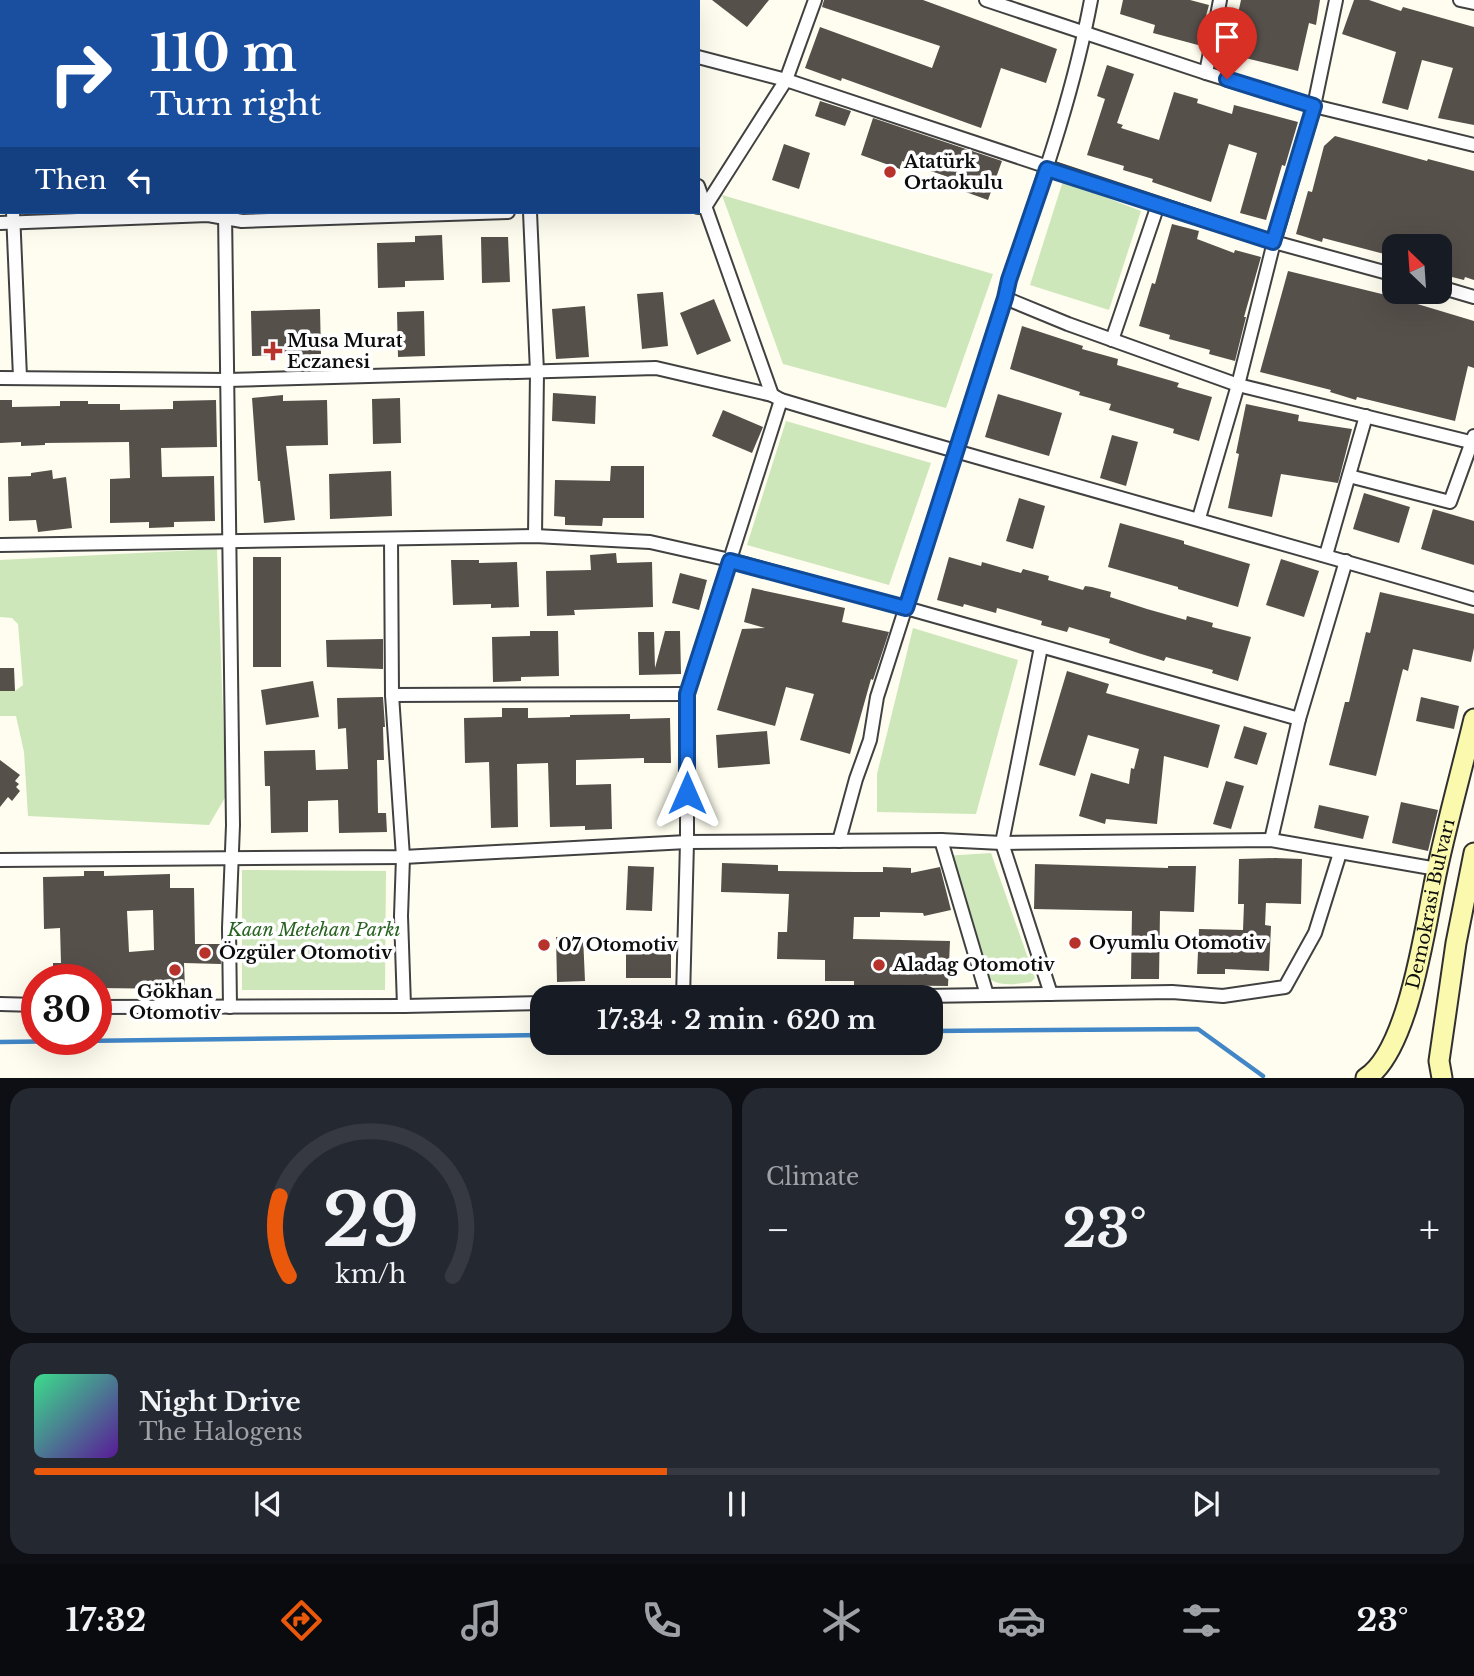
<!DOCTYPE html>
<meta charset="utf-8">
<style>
body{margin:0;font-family:"Libre Baskerville",serif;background:#242831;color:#f1f3f6;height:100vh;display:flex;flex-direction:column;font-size:26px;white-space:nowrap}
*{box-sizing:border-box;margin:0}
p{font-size:23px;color:#9ea1a6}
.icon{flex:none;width:38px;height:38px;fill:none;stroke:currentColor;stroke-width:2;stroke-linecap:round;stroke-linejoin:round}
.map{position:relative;height:1078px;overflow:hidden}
.drawer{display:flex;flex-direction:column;gap:10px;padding:10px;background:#0d0f14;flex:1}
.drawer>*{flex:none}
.hud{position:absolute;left:0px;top:0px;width:700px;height:214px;box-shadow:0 7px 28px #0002;background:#1a4fa0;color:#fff;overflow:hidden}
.needle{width:46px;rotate:335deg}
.tools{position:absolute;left:1382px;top:234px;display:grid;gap:14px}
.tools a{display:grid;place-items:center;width:70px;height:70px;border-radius:14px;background:#171b24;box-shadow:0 7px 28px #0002;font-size:35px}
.speed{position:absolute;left:21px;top:964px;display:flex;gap:14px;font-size:35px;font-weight:700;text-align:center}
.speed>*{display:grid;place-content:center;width:91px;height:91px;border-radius:50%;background:#171b24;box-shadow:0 7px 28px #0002;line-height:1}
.speed .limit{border:10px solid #d22;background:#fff;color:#111}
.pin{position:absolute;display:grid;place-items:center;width:60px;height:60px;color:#fff;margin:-72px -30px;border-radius:50% 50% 50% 0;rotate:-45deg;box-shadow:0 0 7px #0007}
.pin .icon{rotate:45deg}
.me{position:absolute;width:77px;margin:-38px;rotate:0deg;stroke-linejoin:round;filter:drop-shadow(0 0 5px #0008)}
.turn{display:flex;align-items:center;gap:24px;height:147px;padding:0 35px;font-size:32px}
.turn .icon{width:91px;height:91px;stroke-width:2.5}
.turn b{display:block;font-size:49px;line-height:60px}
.then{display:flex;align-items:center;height:66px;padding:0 35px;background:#0003;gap:14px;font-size:26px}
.big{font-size:52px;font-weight:700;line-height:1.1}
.drawer .card{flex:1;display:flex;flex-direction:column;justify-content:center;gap:10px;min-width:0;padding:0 24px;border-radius:21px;background:#242831}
.drawer .dial{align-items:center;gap:0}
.dial svg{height:182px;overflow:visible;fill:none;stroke:#363941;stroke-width:7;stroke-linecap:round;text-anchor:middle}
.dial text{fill:#f1f3f6;stroke:none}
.song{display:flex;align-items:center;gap:21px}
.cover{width:84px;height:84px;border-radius:10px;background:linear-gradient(135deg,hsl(150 70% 55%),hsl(270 70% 35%))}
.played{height:7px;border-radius:4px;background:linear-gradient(90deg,#ea580c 45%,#363941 45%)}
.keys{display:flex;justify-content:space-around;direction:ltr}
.heat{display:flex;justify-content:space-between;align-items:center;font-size:38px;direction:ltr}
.drawer .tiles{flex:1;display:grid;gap:10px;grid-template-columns:1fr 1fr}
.card:last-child{grid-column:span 2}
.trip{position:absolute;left:530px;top:985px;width:413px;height:70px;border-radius:21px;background:#171b24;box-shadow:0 7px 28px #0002;font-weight:700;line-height:70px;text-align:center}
.tab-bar{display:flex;height:112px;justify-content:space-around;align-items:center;background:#090b0e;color:#9ea1a6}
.tab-bar .icon{width:49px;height:49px}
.tab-bar .current{color:#ea580c}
.tab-bar b{font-size:32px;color:#f1f3f6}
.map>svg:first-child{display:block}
</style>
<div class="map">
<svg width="1474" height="1078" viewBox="0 0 1474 1078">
<rect width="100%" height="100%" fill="#fefdef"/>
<g fill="#cee7ba">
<polygon points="1063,181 1141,211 1109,310 1030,285"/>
<polygon points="722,195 993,274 946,408 783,364"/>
<polygon points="786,421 931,463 889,585 747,545"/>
<polygon points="217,549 226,796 209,825 28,816 24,752 16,716 0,716 0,691 15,691 23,685 18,624 12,618 0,617 0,560"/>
<polygon points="913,628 1018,660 976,814 877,812 877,774"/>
<path d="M991 853 1035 978 1031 982C1015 984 997 988 985 975L944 856Z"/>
<polygon points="242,870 386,871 385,990 242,990"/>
</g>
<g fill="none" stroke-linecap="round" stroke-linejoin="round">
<g stroke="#4186c7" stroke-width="4.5">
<polyline points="931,1031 1198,1029 1263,1076"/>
<polyline points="0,1042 542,1035"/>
</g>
</g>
<g fill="#56504b" fill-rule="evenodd">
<polygon points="712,0 769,0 747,27"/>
<polygon points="824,0 923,0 1057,49 1046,83 1001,68 981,128 842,78 841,81 805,68 820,27 932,68 940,46 822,7"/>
<polygon points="1123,0 1190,0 1209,5 1198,45 1153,33 1155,25 1120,14"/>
<polygon points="1241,0 1320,0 1316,25 1309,23 1298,71 1229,54"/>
<polygon points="1354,0 1369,0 1401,11 1403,7 1474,27 1474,125 1438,118 1453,68 1422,60 1408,110 1382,103 1396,52 1342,34"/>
<polygon points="1107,65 1134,74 1117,123 1123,125 1121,128 1159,140 1174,92 1198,99 1197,103 1232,114 1234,105 1298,122 1285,166 1282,165 1266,220 1240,213 1257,153 1229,144 1211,202 1152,182 1153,179 1123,170 1124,166 1087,155 1105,99 1097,96"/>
<polygon points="820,101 851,111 845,126 815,116"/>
<polygon points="873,118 1002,161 988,200 949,186 951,178 902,161 900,169 861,155"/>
<polygon points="1335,136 1427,161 1428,159 1474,171 1474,280 1465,277 1464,280 1440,274 1440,264 1445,247 1395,247 1392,256 1323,238 1322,242 1296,234 1308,191 1312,192 1324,146"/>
<polygon points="784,144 810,153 799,189 772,180"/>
<polygon points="1172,224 1199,231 1197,239 1234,253 1235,250 1261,257 1244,317 1246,317 1235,361 1209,354 1210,350 1169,339 1170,335 1139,326 1152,283 1155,284"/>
<polygon points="442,235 444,280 405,281 405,287 378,288 377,243 415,242 415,236"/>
<polygon points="481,237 508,237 510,282 482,283"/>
<polygon points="1288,271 1394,297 1474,321 1474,368 1468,366 1455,421 1357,397 1356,400 1330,392 1331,390 1260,372"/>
<polygon points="663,292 668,346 642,349 637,294"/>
<polygon points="714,299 731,341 697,355 680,313"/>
<polygon points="585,306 589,357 556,359 552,309"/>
<polygon points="320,309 321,354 252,356 251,311"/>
<polygon points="424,311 425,356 398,357 397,312"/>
<polygon points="1022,326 1083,346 1082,349 1118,359 1117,365 1179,383 1177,387 1212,397 1199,441 1173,433 1174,429 1109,410 1111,404 1079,395 1080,392 1010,369"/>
<polygon points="553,393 596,396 595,424 552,421"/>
<polygon points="998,394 1062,413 1049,456 985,437"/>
<polygon points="283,395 283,401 327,400 328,445 286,446 295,520 264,523 260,481 258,481 252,398"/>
<polygon points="400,398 401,443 373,444 372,399"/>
<polygon points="0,400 12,400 12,407 60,406 60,401 88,401 88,404 120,404 120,410 173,409 173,401 216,400 217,447 161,448 162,477 214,476 215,521 174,522 174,527 149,528 149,522 110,523 110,479 130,478 129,442 45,443 45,445 21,446 21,442 0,443"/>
<polygon points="1246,404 1299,415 1298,421 1352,429 1338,483 1281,474 1272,517 1228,508 1239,454 1236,453"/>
<polygon points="723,410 763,427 752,453 712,436"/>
<polygon points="1112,435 1138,442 1126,486 1100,478"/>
<polygon points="611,466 644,466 644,518 603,518 602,526 565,525 565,517 554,516 555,480 610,481"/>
<polygon points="52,470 53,479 66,477 72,528 38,532 36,520 9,521 8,477 31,476 31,473"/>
<polygon points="391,471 392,516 330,519 329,474"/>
<polygon points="1364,493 1410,507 1399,543 1353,529"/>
<polygon points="1019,498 1045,506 1033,549 1006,541"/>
<polygon points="1433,509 1474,521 1474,565 1421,549"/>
<polygon points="1120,523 1184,541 1184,544 1250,564 1238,607 1178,589 1178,587 1108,567"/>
<polygon points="616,553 617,563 652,562 653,607 574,610 575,615 547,616 546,571 591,570 590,555"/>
<rect x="253" y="557" width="28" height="110"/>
<polygon points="949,557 981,566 982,562 1021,573 1023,569 1049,576 1048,580 1083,590 1085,586 1092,587 1111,592 1110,597 1147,609 1186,620 1187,616 1213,623 1212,627 1251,637 1238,681 1212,673 1213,670 1166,657 1164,661 1138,653 1109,643 1110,639 1069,627 1067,632 1041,625 1042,621 997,608 996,613 964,604 963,607 937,600"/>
<polygon points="1281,559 1319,571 1304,617 1266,605"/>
<polygon points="451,560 479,560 479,563 517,562 519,607 491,608 491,604 453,605"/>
<polygon points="680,573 707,580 699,610 672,603"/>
<polygon points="752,588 845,608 842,622 889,632 873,680 871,679 850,754 800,740 814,694 786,687 775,726 717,710 742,629 765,628 744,622"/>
<polygon points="1380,592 1474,614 1474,648 1471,662 1413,649 1408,671 1403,669 1376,776 1329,765 1345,702 1349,702 1366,632 1370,633"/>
<polygon points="530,631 558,631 559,676 521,677 521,681 493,682 492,637 530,636"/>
<polygon points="665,631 680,631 681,674 639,675 638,632 654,632 655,668"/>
<polygon points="383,639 383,669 327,667 326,640"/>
<polygon points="0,668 14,668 15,691 0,691"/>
<polygon points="1067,671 1109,684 1106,693 1220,725 1208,768 1164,756 1157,824 1106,819 1105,824 1079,816 1091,773 1129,784 1131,768 1134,769 1139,749 1088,735 1075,776 1039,765"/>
<polygon points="313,681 319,717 266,725 261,690"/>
<polygon points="383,697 385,727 383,727 384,760 377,760 378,813 386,813 387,832 339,833 338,800 308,801 308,832 271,833 270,786 265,786 264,751 315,750 316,770 348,769 346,728 338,729 337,698"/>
<polygon points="1421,697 1459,706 1454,729 1416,721"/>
<polygon points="502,708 528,708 528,718 570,717 570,715 630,714 630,719 670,718 671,763 644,763 644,758 576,760 576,785 611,784 612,829 585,830 585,826 550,827 548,763 517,764 518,827 491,828 489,762 465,763 464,718 502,717"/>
<polygon points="1244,726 1267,733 1257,765 1234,758"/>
<polygon points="767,731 770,764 718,768 716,735"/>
<polygon points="0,760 20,775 15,781 19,784 16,787 20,791 12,801 8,797 0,807"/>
<polygon points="1226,781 1244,786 1231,829 1213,824"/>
<polygon points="1401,802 1438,810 1428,851 1392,843"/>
<polygon points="1319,805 1369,816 1363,839 1314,828"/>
<polygon points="1275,858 1302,859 1301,904 1266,903 1265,925 1271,926 1269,971 1225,969 1225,974 1197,974 1199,929 1243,930 1244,904 1238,904 1239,859"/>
<polygon points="722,863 778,865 778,871 854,872 883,872 883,867 911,868 911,873 940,867 951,910 924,916 923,913 880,912 880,917 854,917 853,939 950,941 948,986 854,985 854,981 825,981 825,960 777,959 778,932 787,932 789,894 721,892"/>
<polygon points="1035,864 1168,868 1168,866 1196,866 1194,912 1160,911 1159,979 1131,979 1132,911 1034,909"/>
<polygon points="628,866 654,867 652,911 626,910"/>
<path d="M84 871H104V876L170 874V888H194L195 944H220L221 964 184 963 185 989 96 988V980H53V963H61L60 928 44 929 43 877 84 876ZM153 910 154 950 129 952 127 911Z"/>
<polygon points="583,936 585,981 557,982 556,937"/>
<polygon points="626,948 671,949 671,978 626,978"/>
</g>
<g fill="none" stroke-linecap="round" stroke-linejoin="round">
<g stroke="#414141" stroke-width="16">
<g id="minor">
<polyline points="507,0 512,2"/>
<polyline points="986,0 1206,73 1314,106 1474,145"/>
<polyline points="1460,0 1474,3"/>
<polyline points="220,2 220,0"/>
<polyline points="391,2 392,0"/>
<polyline points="681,2 682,0"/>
<polyline points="698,57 786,80 1274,242 1395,275"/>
<polyline points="1206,73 1220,0"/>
<polyline points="0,80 2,91"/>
<polyline points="698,186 772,395"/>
<polyline points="698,207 705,207 786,80 815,0"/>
<polyline points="13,212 20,377"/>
<polyline points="225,212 233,825 229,928 230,1007"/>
<polyline points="530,212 537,372 535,536"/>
<polyline points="0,223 208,215 242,221 508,212"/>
<polyline points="1440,287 1474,297"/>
<polyline points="1005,298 1068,324 1238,385 1474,443"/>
<polyline points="1112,340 1158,205"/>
<path d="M0 378 227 380 656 368 772 395 781 400C1011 469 1243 531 1474 599"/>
<polyline points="1349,476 1450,502 1474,436"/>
<polyline points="1199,518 1238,385 1274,242 1314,106 1336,0"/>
<polyline points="391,539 392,695 403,857 401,916 404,1006"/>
<polyline points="0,545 535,536 650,542 730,560 906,608 1299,719"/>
<polyline points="1326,555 1366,416"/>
<polyline points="1041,647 1002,843 1051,994"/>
<polyline points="392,695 687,694"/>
<polyline points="941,840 987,995"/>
<polyline points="1271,840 1299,719 1346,561"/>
<path d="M839 841 856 779 870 740 877 697 1005 298 1009 280C1040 188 1073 96 1091 0"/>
<polyline points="0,860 403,857 687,842 941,840 1002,843 1271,840 1437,869"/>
<polyline points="683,998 687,842 687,694 781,400"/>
<polyline points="799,998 1172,992 1223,996 1285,987 1315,933 1340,853"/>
<polyline points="0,1004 37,1005"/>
<polyline points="96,1007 404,1006 542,1003"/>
</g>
</g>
<g stroke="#303030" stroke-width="23">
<g id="secondary">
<path id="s1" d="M1366 1078C1410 1050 1426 919 1437 870 1448 819 1462 769 1474 719"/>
<polyline points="1442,1078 1439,1061 1456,943 1474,853"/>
</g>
</g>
<use href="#minor" stroke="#fff" stroke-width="12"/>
<use href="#secondary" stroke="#fbf9ad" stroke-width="19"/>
</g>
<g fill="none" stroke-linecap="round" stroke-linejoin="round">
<g stroke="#114b97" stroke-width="18">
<polyline id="route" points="687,793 687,694 730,561 906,608 1005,298 1009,280 1047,169 1273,242 1314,106 1227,79"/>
</g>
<use href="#route" stroke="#1a73e8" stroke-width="12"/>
</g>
<g fill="#b8322c" stroke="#fff" stroke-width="2.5">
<circle cx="890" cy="172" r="7"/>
<path d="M269.5 340.5h7v7h7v7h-7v7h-7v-7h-7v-7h7z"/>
<circle cx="1075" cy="943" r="7"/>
<circle cx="544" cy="945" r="7"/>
<circle cx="205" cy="953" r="7"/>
<circle cx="879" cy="965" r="7"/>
<circle cx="175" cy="970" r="7"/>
</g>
<g text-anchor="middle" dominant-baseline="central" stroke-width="7" stroke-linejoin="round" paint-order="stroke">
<g font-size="18" font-weight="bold" fill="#0e0e0e" stroke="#fff" text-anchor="start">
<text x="904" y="162">Atatürk<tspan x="904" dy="21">Ortaokulu</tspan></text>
<text x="287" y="341">Musa Murat<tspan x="287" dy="21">Eczanesi</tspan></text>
<text x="1089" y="943">Oyumlu Otomotiv</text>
<text x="558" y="945">07 Otomotiv</text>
<text x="219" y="953">Özgüler Otomotiv</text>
<text x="893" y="965">Aladag Otomotiv</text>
<text x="175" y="992" text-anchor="middle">Gökhan<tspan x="175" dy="21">Otomotiv</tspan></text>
</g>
<g font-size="18" fill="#0e0e0e" stroke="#fff">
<text stroke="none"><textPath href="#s1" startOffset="189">Demokrasi Bulvarı</textPath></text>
</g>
<g font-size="18" font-style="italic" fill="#296321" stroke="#fff">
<text x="314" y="930">Kaan Metehan Parkı</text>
</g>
</g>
</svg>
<div class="tools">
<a><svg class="needle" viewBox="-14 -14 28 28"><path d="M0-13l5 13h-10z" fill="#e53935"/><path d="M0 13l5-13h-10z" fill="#9ea1a6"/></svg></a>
</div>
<div class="speed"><div class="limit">30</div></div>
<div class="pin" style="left:1227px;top:79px;background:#d93025"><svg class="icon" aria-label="arrive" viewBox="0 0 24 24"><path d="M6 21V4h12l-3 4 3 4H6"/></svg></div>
<svg class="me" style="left:687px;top:793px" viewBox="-20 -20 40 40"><path d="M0-17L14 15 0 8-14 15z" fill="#1a73e8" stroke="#fff" stroke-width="4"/></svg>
<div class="trip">17:34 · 2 min · 620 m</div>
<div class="hud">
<div class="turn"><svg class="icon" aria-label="right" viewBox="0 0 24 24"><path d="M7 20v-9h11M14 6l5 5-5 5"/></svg><div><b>110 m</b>Turn right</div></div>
<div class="then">Then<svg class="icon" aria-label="left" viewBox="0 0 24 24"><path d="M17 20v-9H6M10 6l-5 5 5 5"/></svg></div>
</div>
</div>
<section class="drawer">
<div class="tiles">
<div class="card dial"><svg viewBox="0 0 100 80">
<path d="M14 69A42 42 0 1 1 86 69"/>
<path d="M14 69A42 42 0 0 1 10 34" stroke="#ea580c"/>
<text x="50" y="56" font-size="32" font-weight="700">29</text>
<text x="50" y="72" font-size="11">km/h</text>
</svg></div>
<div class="card"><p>Climate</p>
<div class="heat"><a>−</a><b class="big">23°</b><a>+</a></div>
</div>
<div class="card">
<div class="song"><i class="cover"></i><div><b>Night Drive</b><p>The Halogens</p></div></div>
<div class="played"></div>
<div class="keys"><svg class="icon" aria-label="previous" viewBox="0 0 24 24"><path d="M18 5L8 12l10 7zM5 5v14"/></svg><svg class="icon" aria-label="pause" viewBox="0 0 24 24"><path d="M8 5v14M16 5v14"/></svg><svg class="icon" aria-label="next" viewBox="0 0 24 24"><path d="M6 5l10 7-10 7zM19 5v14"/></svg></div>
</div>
</div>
</section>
<nav class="tab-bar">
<b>17:32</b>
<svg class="icon current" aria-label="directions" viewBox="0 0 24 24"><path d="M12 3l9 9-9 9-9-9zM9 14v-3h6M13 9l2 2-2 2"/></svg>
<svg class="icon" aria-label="music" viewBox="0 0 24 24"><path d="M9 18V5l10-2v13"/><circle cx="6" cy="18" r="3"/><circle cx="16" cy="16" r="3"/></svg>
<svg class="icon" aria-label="phone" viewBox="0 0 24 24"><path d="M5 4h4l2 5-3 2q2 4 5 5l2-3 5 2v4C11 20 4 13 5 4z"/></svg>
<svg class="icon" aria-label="climate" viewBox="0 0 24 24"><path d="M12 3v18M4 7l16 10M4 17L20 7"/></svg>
<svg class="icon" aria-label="car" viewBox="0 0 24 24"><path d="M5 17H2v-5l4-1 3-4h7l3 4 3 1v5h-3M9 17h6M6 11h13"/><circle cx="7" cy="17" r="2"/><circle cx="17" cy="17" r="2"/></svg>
<svg class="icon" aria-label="filters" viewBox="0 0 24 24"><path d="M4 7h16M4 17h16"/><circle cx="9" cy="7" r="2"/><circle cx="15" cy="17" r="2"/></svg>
<b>23°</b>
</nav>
